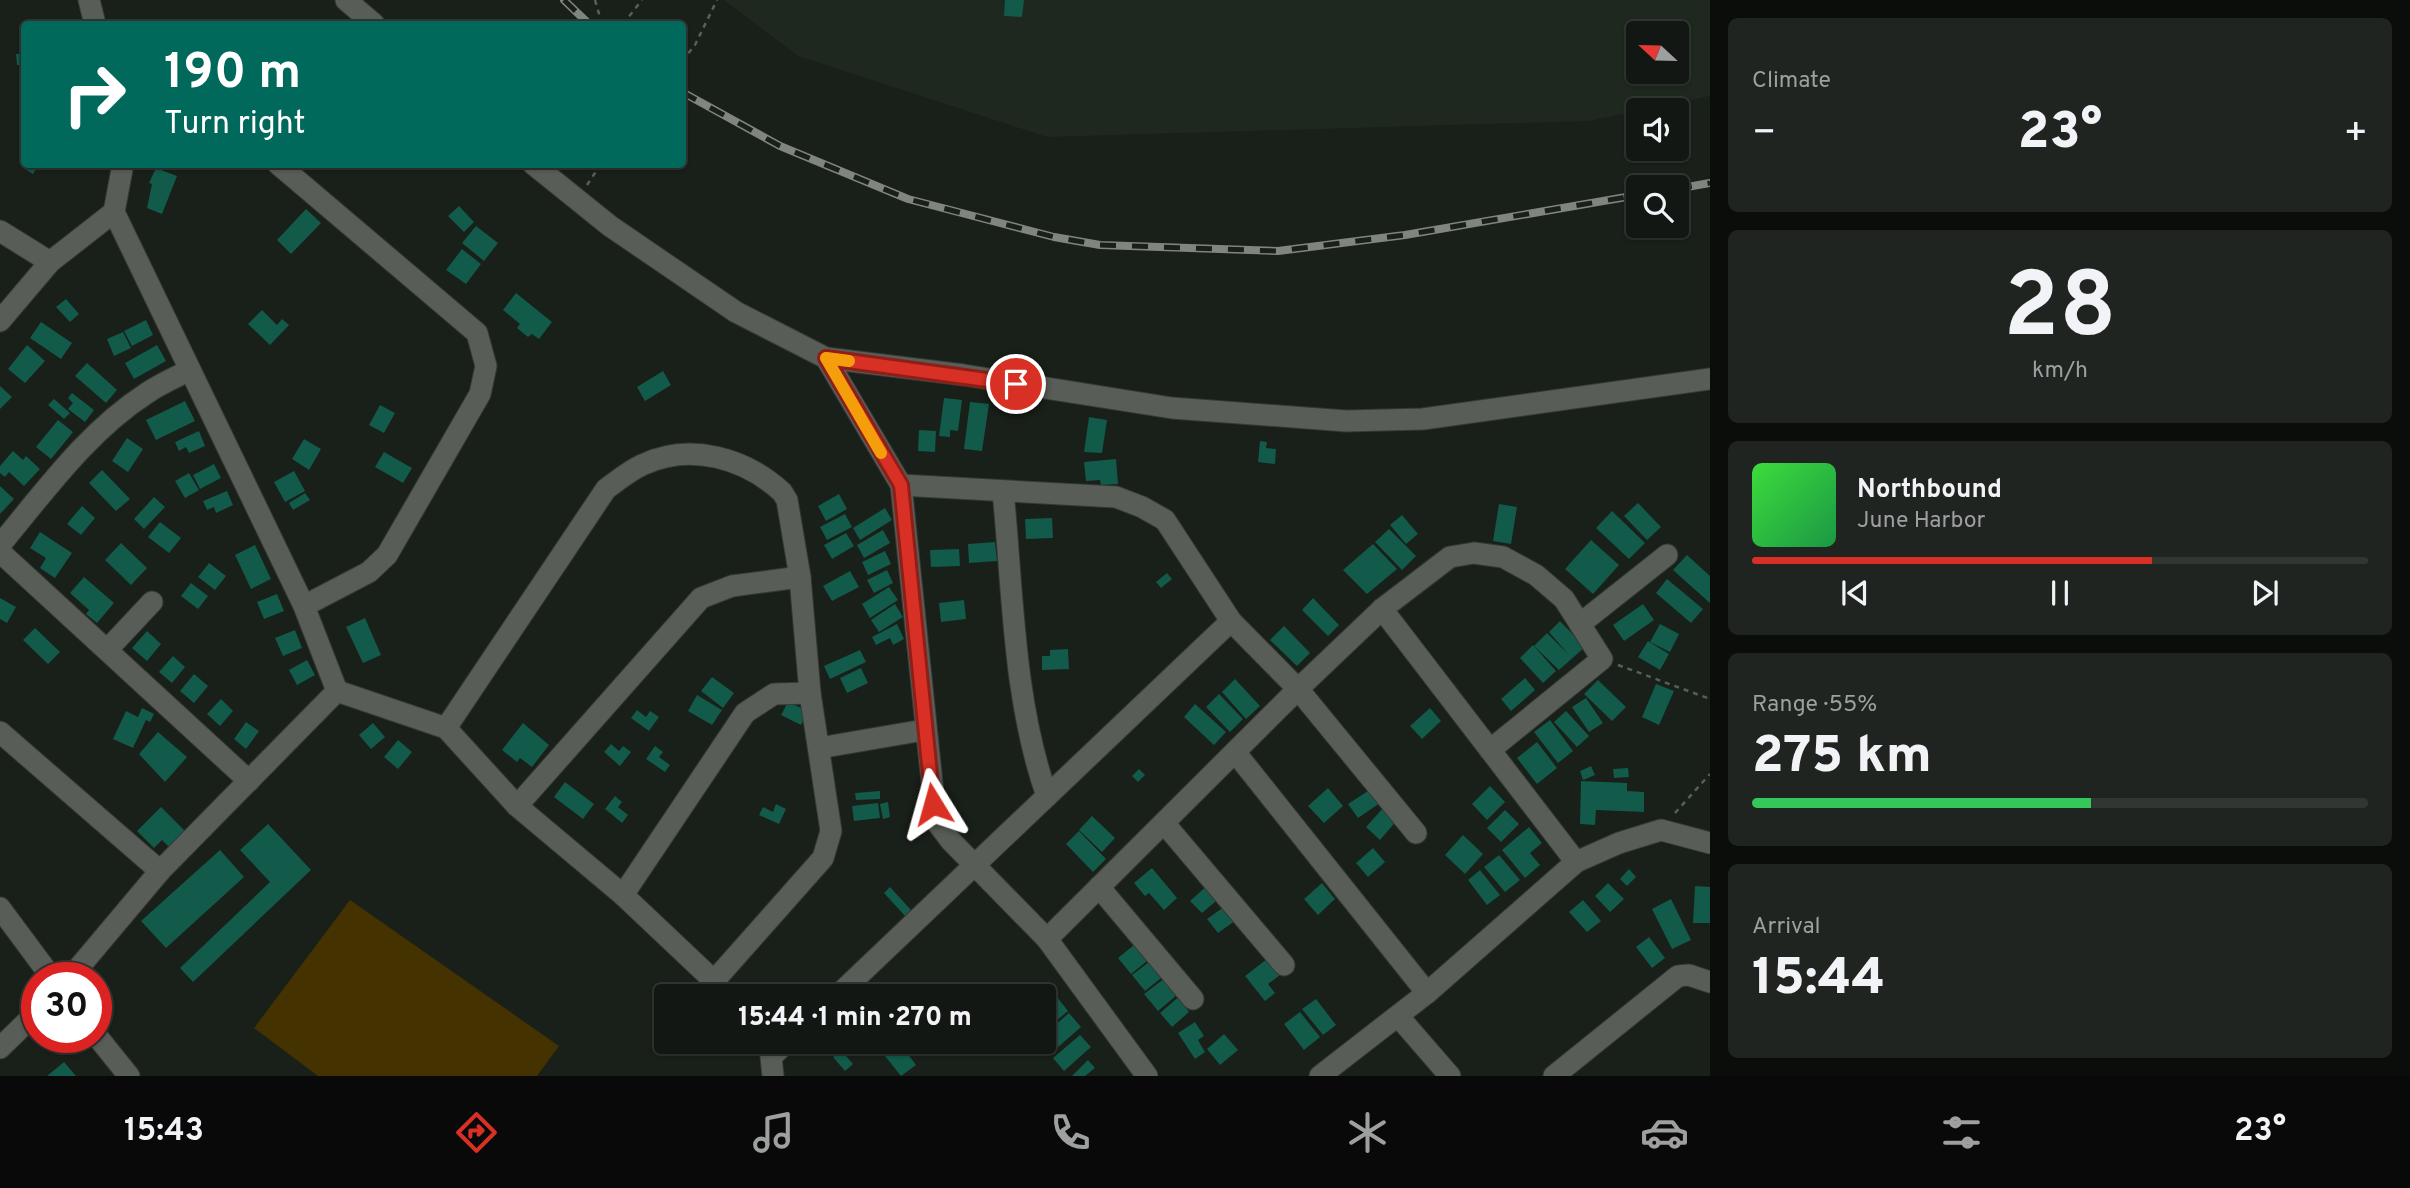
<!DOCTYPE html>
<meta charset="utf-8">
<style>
body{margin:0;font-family:Overpass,sans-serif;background:#202421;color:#f1f3f6;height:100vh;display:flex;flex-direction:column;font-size:26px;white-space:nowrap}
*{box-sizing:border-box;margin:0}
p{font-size:23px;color:#9d9fa0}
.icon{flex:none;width:38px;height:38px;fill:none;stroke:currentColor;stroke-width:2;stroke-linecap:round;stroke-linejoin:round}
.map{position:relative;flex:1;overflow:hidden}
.details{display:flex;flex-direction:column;gap:18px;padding:18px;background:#0a0d0a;width:700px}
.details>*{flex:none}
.guide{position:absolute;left:21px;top:21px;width:665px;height:147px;border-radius:7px;box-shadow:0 2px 5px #0004,0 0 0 2px #323633;background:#00695c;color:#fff;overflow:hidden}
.needle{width:46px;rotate:292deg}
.buttons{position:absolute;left:1626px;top:21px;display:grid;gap:14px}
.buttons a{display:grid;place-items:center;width:63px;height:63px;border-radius:7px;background:#131713;box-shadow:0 2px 5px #0004,0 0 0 2px #323633;font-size:35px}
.speed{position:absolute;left:21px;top:962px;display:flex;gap:14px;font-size:35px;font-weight:700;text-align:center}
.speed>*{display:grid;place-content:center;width:91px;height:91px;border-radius:50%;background:#131713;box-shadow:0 2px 5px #0004,0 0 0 2px #323633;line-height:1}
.speed .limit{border:10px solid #d22;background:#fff;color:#111}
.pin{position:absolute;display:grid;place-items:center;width:60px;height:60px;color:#fff;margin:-30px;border:4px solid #fff;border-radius:50%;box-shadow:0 2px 7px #0007}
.me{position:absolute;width:77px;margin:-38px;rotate:352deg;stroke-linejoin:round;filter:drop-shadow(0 0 5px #0008)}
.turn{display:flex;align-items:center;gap:24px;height:147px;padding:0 28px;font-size:32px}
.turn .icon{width:91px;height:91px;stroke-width:2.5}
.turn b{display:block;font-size:49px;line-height:60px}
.big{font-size:52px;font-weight:800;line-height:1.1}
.details .tile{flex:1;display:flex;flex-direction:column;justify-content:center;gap:10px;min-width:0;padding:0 24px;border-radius:10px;background:#202421}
.details .dial{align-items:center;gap:0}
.dial b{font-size:91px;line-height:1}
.song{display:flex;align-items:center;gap:21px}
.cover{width:84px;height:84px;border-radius:10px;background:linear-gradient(135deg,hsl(120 70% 55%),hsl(140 70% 35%))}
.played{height:7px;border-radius:4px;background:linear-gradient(90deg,#d93025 65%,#323633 65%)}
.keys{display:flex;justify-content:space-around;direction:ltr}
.heat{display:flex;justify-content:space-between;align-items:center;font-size:38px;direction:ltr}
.charge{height:10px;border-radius:5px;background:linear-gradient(90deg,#34c759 55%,#323633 0)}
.trip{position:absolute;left:654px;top:984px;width:402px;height:70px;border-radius:7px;background:#131713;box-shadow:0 2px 5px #0004,0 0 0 2px #323633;font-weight:800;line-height:70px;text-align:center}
.dock{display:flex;height:112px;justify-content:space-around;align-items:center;background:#080908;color:#9d9fa0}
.dock .icon{width:49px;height:49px}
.dock .active{color:#d93025}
.dock b{font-size:32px;color:#f1f3f6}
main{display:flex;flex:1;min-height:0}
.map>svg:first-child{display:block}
</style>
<main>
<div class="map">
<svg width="1710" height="1076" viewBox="0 0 1710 1076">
<rect width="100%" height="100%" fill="#191f19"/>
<path fill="#1e281e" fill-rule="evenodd" d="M724 0H1710V96L1589 121 1047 137 798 56ZM1638 33H1676V72H1638Z"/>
<polygon fill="#443200" points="350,900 559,1046 537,1076 318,1076 254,1028"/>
<g fill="#125a49">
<polygon points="1005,0 1024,0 1022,17 1004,16"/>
<polygon points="16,54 24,54 24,65 17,65"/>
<polygon points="25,164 39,164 33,174 23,168"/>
<polygon points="156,168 177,176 162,214 147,208 152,184 149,183"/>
<polygon points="459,206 474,222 464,232 448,216"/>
<polygon points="306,209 321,223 291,254 277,240"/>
<polygon points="476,226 498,243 484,261 462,243"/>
<polygon points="462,249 481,264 466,284 446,270"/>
<polygon points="516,293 552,322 539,339 532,334 528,337 517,328 520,324 503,310"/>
<polygon points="66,299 79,314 70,322 56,307"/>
<polygon points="262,310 277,325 282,319 289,325 270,345 248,324"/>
<polygon points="146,320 153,335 132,346 124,331"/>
<polygon points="41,322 72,343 61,359 30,338"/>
<polygon points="123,332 131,348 114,356 107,339"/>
<polygon points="27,345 45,361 25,383 8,369"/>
<polygon points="157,345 166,361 134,379 125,363"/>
<polygon points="87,363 117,390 106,403 75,376"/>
<polygon points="663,371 671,385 645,401 637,387"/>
<polygon points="0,386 12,397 0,409"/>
<polygon points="72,393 94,410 85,422 68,409 73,403 68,398"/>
<polygon points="944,398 962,400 958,431 950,430 950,437 939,436"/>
<polygon points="54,399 70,413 64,419 48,405"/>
<polygon points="185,401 195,421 156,440 146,420"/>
<polygon points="970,402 989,404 982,451 964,449"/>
<polygon points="380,405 395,413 384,433 369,425"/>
<polygon points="1089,417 1107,420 1102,453 1084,452"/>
<polygon points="58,420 73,432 51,459 36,447"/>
<polygon points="919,430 936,431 935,452 918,451"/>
<polygon points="199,431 205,446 189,453 186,447 179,451 175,442"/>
<polygon points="127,438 143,449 128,472 112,461"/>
<polygon points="304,439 321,449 309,470 292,459"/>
<polygon points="1260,441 1267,442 1266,448 1276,449 1275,464 1258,462"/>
<polygon points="13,451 23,460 26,456 40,469 24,486 9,472 5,477 0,473 0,466"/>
<polygon points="384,452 412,468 403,483 375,467"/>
<polygon points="1116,459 1118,484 1101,485 1100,480 1086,481 1084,462"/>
<polygon points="214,464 221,478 200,489 193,475"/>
<polygon points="102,470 130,499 116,511 89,483"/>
<polygon points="294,471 305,491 285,502 274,482"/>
<polygon points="189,473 199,490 185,498 175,481"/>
<polygon points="0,486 14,499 0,514"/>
<polygon points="227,491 233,505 216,513 214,507 207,510 203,501"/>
<polygon points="305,493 310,500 293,510 289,503"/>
<polygon points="839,494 847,509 826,521 818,506"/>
<polygon points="154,497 165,507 144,529 134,519"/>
<polygon points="1638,503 1661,527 1647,540 1624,516"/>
<polygon points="1499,504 1517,507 1511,544 1493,541"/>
<polygon points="82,506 95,518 81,535 67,524"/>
<polygon points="885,508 892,520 860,540 853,528"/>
<polygon points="1612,511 1645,543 1629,559 1596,528"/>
<polygon points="845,514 852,527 827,540 820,527"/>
<polygon points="1402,515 1418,534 1406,544 1390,525"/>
<polygon points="1052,518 1053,538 1026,539 1025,519"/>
<polygon points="160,522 181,538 169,553 148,537"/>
<polygon points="1389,529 1416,556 1402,570 1375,542"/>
<polygon points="883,530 890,543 864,558 857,545"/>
<polygon points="40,532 72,553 55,578 40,568 46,558 30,548"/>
<polygon points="846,533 854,546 832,559 824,545"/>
<polygon points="1591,540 1619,565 1593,594 1565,569"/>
<polygon points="995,542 997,561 969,563 968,544"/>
<polygon points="121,543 147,568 131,585 105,560"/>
<polygon points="1373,544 1397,569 1367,594 1343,570"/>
<polygon points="255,545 271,579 251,589 235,555"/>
<polygon points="959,549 960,566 931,567 930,550"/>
<polygon points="885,551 891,564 868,575 862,562"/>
<polygon points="1687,555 1710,576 1710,603 1673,570"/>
<polygon points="209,563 226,576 215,590 198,577"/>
<polygon points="887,570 893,583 874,593 867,580"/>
<polygon points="850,571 859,587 832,601 823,586"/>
<polygon points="1167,573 1172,579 1161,588 1156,582"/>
<polygon points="84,577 114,603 97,623 86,614 89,610 70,593"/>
<polygon points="1667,579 1703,609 1691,623 1656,593"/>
<polygon points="191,583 208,596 198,609 181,596"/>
<polygon points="889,587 898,600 870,618 862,604"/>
<polygon points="277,594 284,611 264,619 257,602"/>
<polygon points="0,598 16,607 7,623 0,619"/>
<polygon points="1313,598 1339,625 1328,636 1302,610"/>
<polygon points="964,600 966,619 941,622 939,603"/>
<polygon points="895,604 903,617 879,632 871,620"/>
<polygon points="1643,604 1654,620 1624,641 1613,625"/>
<polygon points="365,618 381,655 363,663 346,627"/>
<polygon points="1560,621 1585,647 1559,670 1534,646 1547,633 1568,654 1549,632"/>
<polygon points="897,624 904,639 893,645 890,638 876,645 872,637"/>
<polygon points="1660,624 1679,634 1670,652 1650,642"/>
<polygon points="1284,626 1310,653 1297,666 1270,640"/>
<polygon points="35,628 60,652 48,664 23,640"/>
<polygon points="295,630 302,648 283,656 275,638"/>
<polygon points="147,631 161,644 147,661 132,648"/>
<polygon points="1648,641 1669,654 1660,670 1638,657"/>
<polygon points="1533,645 1556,671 1543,683 1520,658"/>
<polygon points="1068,649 1069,669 1042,670 1042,656 1050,656 1050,650"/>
<polygon points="860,650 866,662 830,679 824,666"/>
<polygon points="173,656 185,667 172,683 159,672"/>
<polygon points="307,660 315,675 297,685 289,670"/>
<polygon points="861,668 868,683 847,693 840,678"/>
<polygon points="194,674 208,686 194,703 180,691"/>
<polygon points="712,677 734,693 723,708 701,691"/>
<polygon points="1525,678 1535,690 1511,711 1501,699"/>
<polygon points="1235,679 1260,706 1246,719 1222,692"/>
<polygon points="1598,680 1626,707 1612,721 1584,694"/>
<polygon points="1656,684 1674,691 1659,725 1642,717"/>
<polygon points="1219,694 1243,719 1230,732 1206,707"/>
<polygon points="697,695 722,710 712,725 688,711"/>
<polygon points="1586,698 1603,723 1589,732 1572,707"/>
<polygon points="221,699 233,711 220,726 207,714"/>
<polygon points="788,702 808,711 801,725 781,715"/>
<polygon points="1195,704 1226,732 1214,745 1184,717"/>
<polygon points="142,708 154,714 150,722 146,720 133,748 113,739 126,711 138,717"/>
<polygon points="1430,708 1441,721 1422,739 1410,726"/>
<polygon points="637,710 646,717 650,711 659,717 649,731 631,718"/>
<polygon points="1566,711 1589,736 1577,747 1554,722"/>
<polygon points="1550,720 1573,751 1558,763 1534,732"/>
<polygon points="246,722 259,731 246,749 234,739"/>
<polygon points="373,723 385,737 371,749 359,735"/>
<polygon points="523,723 549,745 532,767 520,758 517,762 502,750"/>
<polygon points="158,732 187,757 165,782 139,754"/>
<polygon points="398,740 412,752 398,769 384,757"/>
<polygon points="1537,742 1557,768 1537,784 1517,758"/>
<polygon points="611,744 619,751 623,746 631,752 620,766 604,752"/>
<polygon points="655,746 663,752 659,757 670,765 665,772 646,759"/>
<polygon points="1591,766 1595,775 1583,780 1580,771"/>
<polygon points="1628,768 1629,777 1614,778 1613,769"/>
<polygon points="1139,769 1145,775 1138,782 1132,776"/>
<polygon points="1581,781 1627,783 1627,791 1644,792 1644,812 1596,810 1595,825 1580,824"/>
<polygon points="565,782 594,804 583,819 554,797"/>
<polygon points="1490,786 1505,802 1487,820 1472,804"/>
<polygon points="1328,788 1343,806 1324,823 1308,806"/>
<polygon points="1371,789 1380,803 1358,818 1348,804"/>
<polygon points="880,791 880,799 856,800 855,793"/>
<polygon points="615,796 622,802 618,807 628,815 622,823 605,809"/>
<polygon points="888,802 890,817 883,819 880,804"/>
<polygon points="878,803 880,818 854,821 852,806"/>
<polygon points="776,804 786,809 779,824 759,815 763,807 773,812"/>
<polygon points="161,807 188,834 172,850 162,840 154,848 137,831"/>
<polygon points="1384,807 1398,819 1380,840 1366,827"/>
<polygon points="1505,810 1519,824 1501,842 1487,828"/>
<polygon points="1092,816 1115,838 1102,852 1079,830"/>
<polygon points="268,824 311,870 193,982 180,968 270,882 240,850"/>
<polygon points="1529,827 1542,843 1530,853 1540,865 1525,878 1502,850"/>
<polygon points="1079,831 1106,859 1093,872 1066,844"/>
<polygon points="1463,835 1483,854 1465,874 1445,855"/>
<polygon points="1373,848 1385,862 1368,877 1356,863"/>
<polygon points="220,850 244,877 166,948 141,921"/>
<polygon points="1499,855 1520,880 1505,892 1484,867"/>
<polygon points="1152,868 1177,898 1164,910 1149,893 1145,896 1134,883"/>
<polygon points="1629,869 1636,877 1627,886 1620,879"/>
<polygon points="1480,870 1500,895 1487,905 1468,880"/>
<polygon points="1210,883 1222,896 1202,913 1190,901"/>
<polygon points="1322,883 1335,899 1318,915 1304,899"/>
<polygon points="1608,883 1624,899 1610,912 1595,896"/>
<polygon points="1695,886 1710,887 1710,923 1693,923"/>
<polygon points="890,887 911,910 905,916 884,893"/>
<polygon points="1671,899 1691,940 1672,949 1652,909"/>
<polygon points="1583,900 1601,921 1587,932 1569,912"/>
<polygon points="1228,904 1239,918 1218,933 1207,919"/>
<polygon points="1649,937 1665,958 1652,968 1636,947"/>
<polygon points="1139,941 1152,957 1131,974 1118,958"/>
<polygon points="1153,959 1166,974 1145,991 1132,975"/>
<polygon points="1267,959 1280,975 1268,984 1275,993 1265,1001 1245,976"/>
<polygon points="1165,978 1178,994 1158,1011 1144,994"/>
<polygon points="1181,995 1189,1005 1186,1008 1189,1012 1172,1027 1160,1013"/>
<polygon points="1057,997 1068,1011 1045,1030 1045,1007"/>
<polygon points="1316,999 1336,1025 1323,1035 1302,1009"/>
<polygon points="1300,1012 1320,1037 1304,1050 1284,1024"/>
<polygon points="1069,1013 1081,1027 1057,1048 1045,1034"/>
<polygon points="1195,1022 1204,1036 1198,1040 1205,1052 1195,1059 1178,1033"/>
<polygon points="1224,1034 1238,1050 1220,1065 1207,1049"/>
<polygon points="1080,1035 1091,1047 1064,1071 1053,1058"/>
<polygon points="873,1041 898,1041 916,1065 901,1076"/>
<polygon points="841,1050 853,1064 845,1071 833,1057"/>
<polygon points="1088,1060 1095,1068 1085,1076 1072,1076"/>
<polygon points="64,1062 76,1076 47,1076"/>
</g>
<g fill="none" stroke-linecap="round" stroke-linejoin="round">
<g stroke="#363a36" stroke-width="23">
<g id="minor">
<polyline points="89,0 95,24"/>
<polyline points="346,0 374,24"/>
<polyline points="123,164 114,212 304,606 337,691"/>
<polyline points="278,164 477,333 486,366 480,394 387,555 369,572 304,606"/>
<polyline points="533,164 610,226 736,312 826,358 964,375 1172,408 1346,421 1423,419 1710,379"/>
<polyline points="0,231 50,262"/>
<polyline points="0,321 50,262 114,212"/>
<polyline points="826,358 901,485"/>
<polygon points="901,485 1116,497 1142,507 1165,520 1231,621 1298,689 1047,939 951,841 936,821"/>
<path d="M1003 491C1013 592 1013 700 1047 796"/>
<path d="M0 545C45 491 88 431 147 393 160 384 176 377 190 370"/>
<polyline points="0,552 249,781"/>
<polyline points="1382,609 1576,862"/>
<polyline points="1580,624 1667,555"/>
<polyline points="107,650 152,602"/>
<path d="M446 728 606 489C617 481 629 471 642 465 690 442 745 458 782 492L787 500 800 577 810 693 831 831 823 858 714 981"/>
<polyline points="0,732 160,871"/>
<polyline points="819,748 924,730"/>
<polyline points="1235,752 1427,993"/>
<polyline points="517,806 701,598 732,586 800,577"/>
<polyline points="1164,823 1284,965"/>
<polyline points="1416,833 1298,689 1382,609 1450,557 1474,553 1503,557 1536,575 1564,599 1602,659 1490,750"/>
<polyline points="1099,887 1193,999"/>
<polyline points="623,895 745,713 774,694 810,693"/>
<polyline points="0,908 52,978"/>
<polyline points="1047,939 1147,1076"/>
<polyline points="70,978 160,871 337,691 446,728 517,806 623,895 714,981 725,996"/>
<polyline points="837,996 1231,621"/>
<polyline points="1398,1016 1450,1076"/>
<polyline points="96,1035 129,1076"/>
<polyline points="0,1048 37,1012"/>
<polyline points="773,1076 771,1057 788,1041"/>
<polyline points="1320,1076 1427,993 1576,862 1619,843 1661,830 1710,843"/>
<polyline points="1554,1076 1678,976 1689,975 1710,982"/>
</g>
</g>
<g stroke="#595e59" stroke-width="2.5" stroke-dasharray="5 5" stroke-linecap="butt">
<polyline points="595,0 602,24"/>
<polyline points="623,24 642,0"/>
<polyline points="682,61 695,45 717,0"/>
<polyline points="587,185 601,164"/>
<polyline points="1618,665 1710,699"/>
<polyline points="1675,813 1710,774"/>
</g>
<use href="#minor" stroke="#585e57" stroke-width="21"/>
<g stroke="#808580" stroke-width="8">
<g id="rail">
<polyline points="564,0 589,24"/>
<polyline points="682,92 780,146 908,199 1054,237 1100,245 1278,251 1405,235 1638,195"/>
<polyline points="1676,189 1710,183"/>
</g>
</g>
<use href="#rail" stroke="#191f19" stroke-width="5" stroke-dasharray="16" stroke-linecap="butt"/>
</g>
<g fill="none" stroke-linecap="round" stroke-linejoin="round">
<g stroke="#8d1f18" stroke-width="18">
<polyline id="route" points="933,804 901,485 826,358 1016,384"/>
</g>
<use href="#route" stroke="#d93025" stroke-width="12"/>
<polyline stroke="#f59e0b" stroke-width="12" points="849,361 826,358 881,453"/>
</g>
</svg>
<div class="buttons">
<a><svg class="needle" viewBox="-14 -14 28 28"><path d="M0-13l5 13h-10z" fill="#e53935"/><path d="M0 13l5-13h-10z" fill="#9d9fa0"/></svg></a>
<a><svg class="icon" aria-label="sound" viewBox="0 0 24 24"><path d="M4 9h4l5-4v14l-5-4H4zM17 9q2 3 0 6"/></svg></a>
<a><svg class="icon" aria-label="search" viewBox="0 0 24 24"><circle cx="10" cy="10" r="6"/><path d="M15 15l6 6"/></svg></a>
</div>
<div class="speed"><div class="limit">30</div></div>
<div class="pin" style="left:1016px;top:384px;background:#d93025"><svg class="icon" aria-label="arrive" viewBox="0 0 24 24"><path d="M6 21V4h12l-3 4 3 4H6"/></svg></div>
<svg class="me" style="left:933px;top:804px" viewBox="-20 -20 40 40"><path d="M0-17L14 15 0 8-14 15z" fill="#d93025" stroke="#fff" stroke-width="4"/></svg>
<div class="trip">15:44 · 1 min · 270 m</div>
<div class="guide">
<div class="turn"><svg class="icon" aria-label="right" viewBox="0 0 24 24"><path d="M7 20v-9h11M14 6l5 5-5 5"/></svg><div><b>190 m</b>Turn right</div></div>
</div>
</div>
<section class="details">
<div class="tile"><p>Climate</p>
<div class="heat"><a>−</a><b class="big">23°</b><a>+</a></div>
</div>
<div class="tile dial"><b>28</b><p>km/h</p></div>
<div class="tile">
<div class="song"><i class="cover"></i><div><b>Northbound</b><p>June Harbor</p></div></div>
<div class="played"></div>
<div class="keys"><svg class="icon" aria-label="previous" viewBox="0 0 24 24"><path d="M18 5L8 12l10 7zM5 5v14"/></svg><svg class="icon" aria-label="pause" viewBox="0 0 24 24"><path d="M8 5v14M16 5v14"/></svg><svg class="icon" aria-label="next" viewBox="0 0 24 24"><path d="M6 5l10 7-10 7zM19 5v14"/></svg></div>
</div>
<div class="tile"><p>Range · 55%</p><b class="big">275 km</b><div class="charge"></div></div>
<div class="tile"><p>Arrival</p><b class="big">15:44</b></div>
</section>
</main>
<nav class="dock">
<b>15:43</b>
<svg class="icon active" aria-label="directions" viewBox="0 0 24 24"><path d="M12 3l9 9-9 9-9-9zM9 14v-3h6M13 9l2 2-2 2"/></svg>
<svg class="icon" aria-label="music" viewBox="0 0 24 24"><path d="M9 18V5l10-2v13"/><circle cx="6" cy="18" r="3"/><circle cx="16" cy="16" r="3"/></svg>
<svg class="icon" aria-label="phone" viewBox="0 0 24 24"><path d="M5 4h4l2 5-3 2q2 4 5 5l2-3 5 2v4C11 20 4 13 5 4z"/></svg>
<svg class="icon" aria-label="climate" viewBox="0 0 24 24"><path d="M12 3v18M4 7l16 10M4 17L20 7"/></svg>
<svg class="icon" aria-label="car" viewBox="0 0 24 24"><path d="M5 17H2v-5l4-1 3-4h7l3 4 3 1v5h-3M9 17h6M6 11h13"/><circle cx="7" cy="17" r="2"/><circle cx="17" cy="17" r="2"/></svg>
<svg class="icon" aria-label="filters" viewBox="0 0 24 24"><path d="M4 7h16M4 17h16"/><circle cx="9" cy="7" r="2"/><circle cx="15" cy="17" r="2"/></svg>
<b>23°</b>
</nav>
